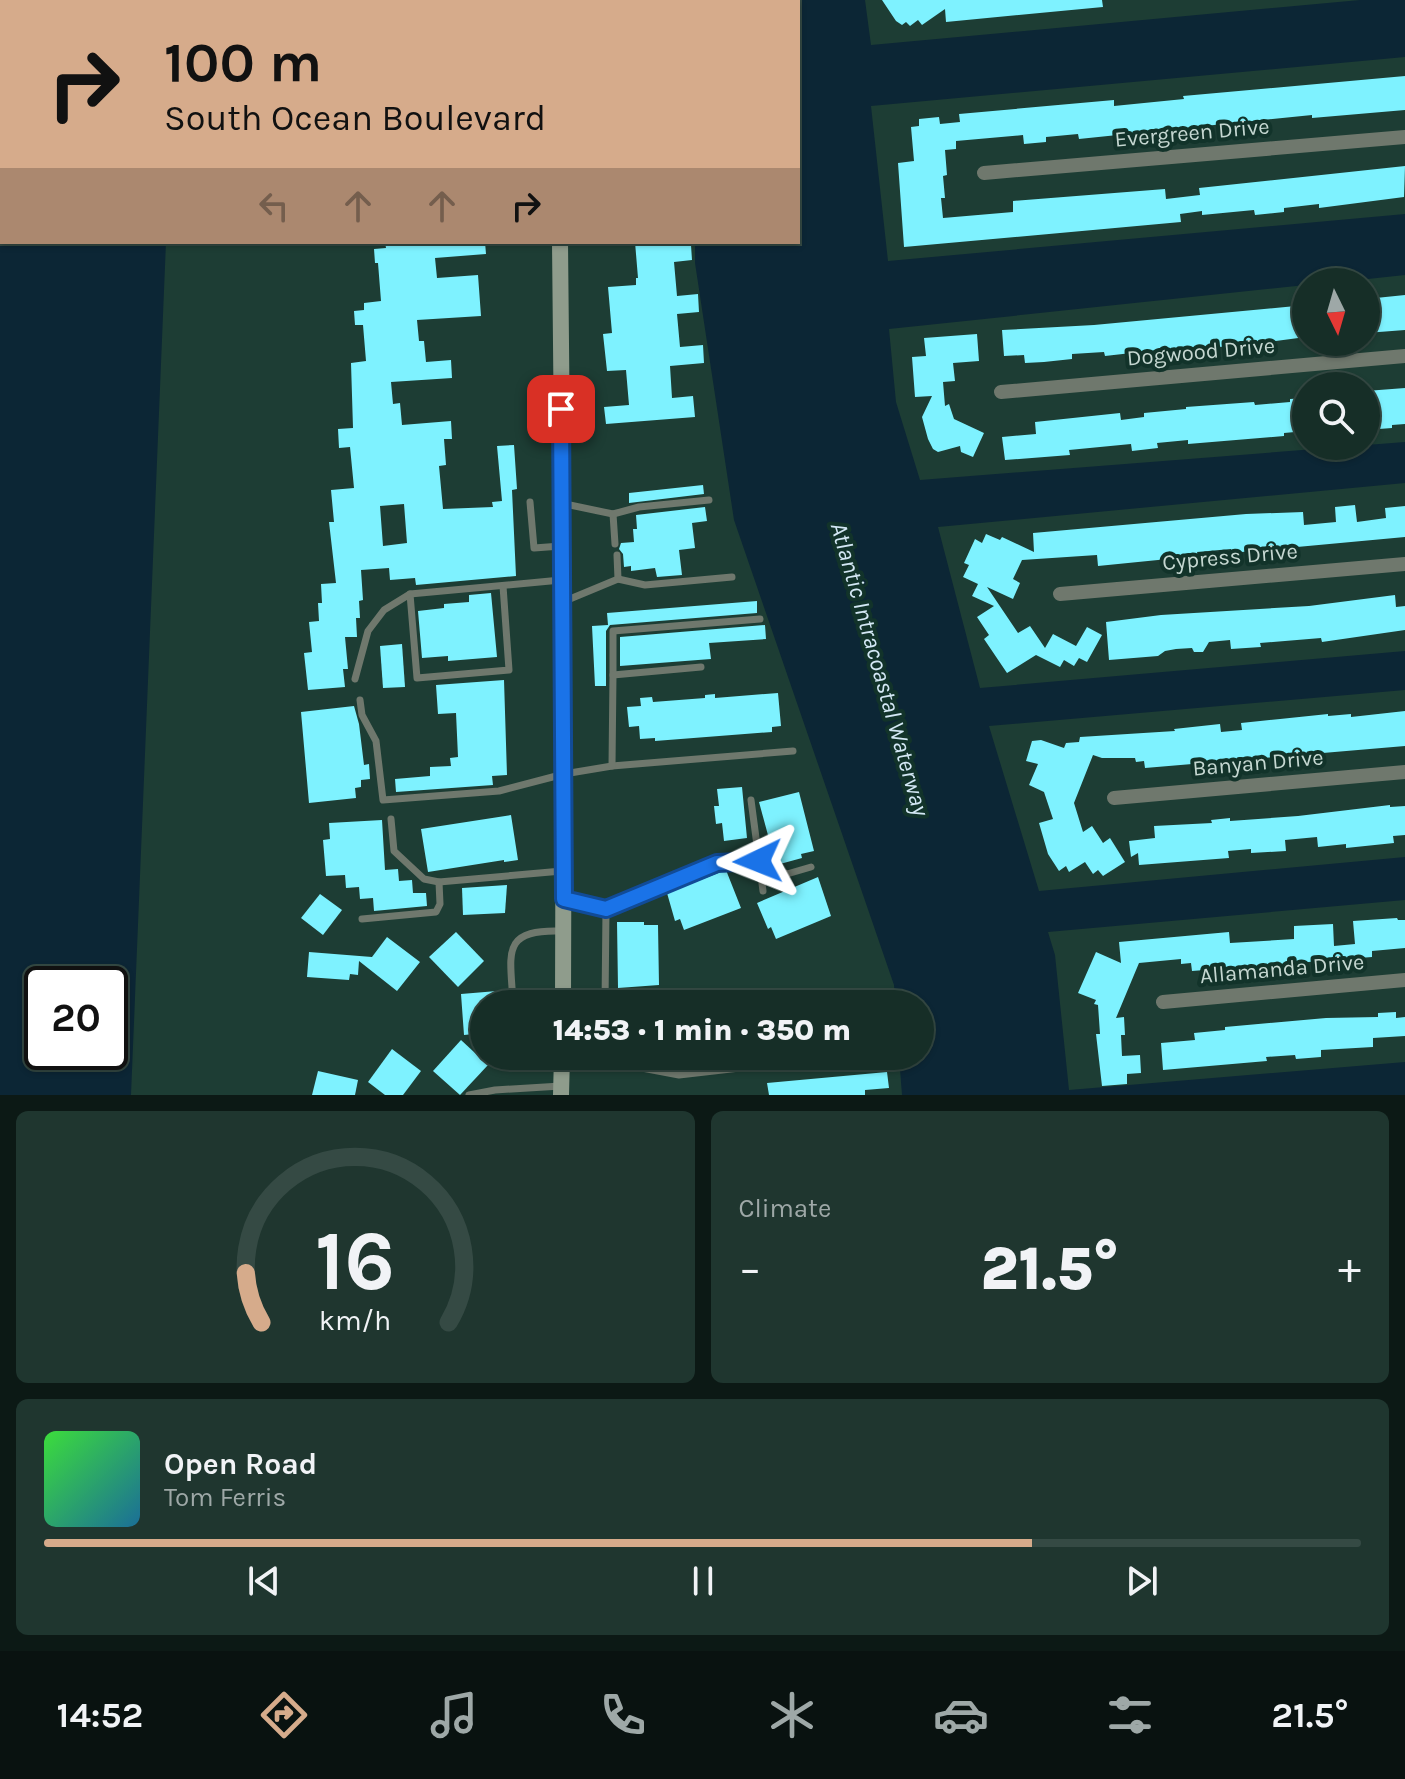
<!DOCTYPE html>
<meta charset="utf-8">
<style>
body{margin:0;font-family:Karla,sans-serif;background:#1f362f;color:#f1f3f6;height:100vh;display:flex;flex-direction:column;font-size:30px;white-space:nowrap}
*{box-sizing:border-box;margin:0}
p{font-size:26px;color:#9ea8a7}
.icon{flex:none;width:44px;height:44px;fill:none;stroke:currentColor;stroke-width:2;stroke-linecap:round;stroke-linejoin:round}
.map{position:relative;height:1095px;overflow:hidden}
.side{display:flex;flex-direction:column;gap:16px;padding:16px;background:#0c1915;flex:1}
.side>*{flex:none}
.top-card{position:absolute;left:0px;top:0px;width:800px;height:244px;box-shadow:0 2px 6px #0004,0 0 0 2px #354a44;background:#d6ab8b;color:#111;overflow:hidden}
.needle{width:52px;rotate:175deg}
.controls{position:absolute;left:1292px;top:268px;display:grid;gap:16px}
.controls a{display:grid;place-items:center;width:88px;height:88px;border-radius:50%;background:#162e27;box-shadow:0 2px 6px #0004,0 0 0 2px #354a44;font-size:40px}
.speed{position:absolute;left:24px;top:966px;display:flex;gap:16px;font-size:40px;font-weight:700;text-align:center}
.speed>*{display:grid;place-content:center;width:104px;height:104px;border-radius:50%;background:#162e27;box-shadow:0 2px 6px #0004,0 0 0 2px #354a44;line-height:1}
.speed .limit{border:4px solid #111;border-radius:12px;background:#fff;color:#111}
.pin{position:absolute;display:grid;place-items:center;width:68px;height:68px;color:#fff;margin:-34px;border-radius:16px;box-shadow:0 4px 12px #0006}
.me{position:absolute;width:88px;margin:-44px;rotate:268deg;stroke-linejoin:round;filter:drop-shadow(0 0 6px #0008)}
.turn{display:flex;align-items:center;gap:28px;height:168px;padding:0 32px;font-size:36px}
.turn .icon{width:104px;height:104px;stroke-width:2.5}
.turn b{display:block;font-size:56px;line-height:68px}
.lanes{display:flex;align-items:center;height:76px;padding:0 32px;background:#0003;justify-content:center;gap:40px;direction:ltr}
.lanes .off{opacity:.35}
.big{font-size:60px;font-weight:800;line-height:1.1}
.side .card{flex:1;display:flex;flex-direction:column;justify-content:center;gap:12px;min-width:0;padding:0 28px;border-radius:12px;background:#1f362f}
.side .dial{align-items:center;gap:0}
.dial svg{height:208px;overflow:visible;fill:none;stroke:#354a44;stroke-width:7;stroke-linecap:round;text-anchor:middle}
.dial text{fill:#f1f3f6;stroke:none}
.song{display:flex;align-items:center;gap:24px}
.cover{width:96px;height:96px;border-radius:12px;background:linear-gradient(135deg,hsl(120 70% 55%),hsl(200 70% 35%))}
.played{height:8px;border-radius:4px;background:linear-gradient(90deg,#d6ab8b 75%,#354a44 75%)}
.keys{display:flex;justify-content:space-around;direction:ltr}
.heat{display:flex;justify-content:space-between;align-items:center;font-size:44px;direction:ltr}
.side .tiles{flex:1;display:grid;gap:16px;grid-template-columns:1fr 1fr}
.card:last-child{grid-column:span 2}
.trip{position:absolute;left:470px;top:990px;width:464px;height:80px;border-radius:40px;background:#162e27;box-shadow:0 2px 6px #0004,0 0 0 2px #354a44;font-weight:800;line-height:80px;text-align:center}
.menu{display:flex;height:128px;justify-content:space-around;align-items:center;background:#091210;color:#9ea8a7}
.menu .icon{width:56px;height:56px}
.menu .active{color:#d6ab8b}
.menu b{font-size:36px;color:#f1f3f6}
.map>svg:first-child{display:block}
</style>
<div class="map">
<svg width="1405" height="1095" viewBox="0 0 1405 1095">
<rect width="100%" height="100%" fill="#1d3d34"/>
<g fill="#0c2635" fill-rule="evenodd">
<path d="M0 0H175L2 2V242H166L131 1095H0ZM42 984H110V1052H42Z"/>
<polygon points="690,0 865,0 871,45 1360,0 1405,0 1405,57 871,106 888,261 1405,214 1405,275 1340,282 1306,282 1306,285 889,329 896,402 920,480 1405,442 1405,483 938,527 980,688 1405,651 1405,690 989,726 1039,891 1405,857 1405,900 1048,932 1055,955 1069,1090 1405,1062 1405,1095 902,1095 899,1056 920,1056 920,1004 895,1004 894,985 734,520 695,263 695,242 798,242 798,2"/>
</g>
<g fill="#7ef2ff" fill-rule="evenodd">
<polygon points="882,0 1102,0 1103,7 946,22 945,9 922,25 918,20 910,26 906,22 902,25 896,21"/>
<polygon points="1405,76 1405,110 1312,118 1312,115 1079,139 1078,134 1046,137 1046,142 1024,144 1023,135 956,141 956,149 945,150 947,175 943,176 945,198 941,198 943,218 1013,212 1013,201 1165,189 1166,199 1200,195 1199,188 1405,166 1404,197 1319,208 1319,204 1284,208 1284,212 1255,215 1254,210 1202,215 1202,211 1180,214 1181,222 904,247 898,163 914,161 911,127 919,126 919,119 939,117 940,124 960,122 959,114 1114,100 1114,106 1184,99 1183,96"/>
<path d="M385 242H485L486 254 435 258 437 278 478 275 481 316 417 320 419 341H424L426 362 451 360 452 378 391 382 393 404 400 403 402 425 451 421 452 439H444L446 465 439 466 443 509 493 507 492 502 502 501 497 446 514 445 517 489 512 490 516 576 416 585 415 578 390 580 389 568 361 570 363 600 359 601 360 618H356L357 637H345L348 669H343L345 687 308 690 304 653 312 652 309 622 319 621 318 603H322L321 584 336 583 329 522H334L331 490 354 488 350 447 339 448 338 429 353 428 351 363 366 361 363 325H355L354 311 364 310V303L381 301 378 263H375L374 249 386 248ZM404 504 407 543 383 546 380 506Z"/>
<polygon points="635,242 682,242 683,246 691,245 692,260 674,262 677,296 698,294 699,312 677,314 680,347 703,345 704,363 670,366 672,398 693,396 695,417 606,424 604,407 629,405 626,370 607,371 603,334 612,333 608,287 636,285 636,278 638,278"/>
<polygon points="1405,295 1405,330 1366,333 1366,299"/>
<polygon points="1306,305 1306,337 1237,346 1158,350 1105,356 1104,352 1072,354 1072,359 1044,362 1025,363 1024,355 1004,356 1002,330 1094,325"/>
<polygon points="977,334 979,361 953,363 955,381 943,382 945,406 949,404 954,419 984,433 973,457 961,452 960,446 938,452 933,449 928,439 922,417 932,396 915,397 912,357 926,356 924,338"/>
<polygon points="1405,388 1405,424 1392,425 1392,428 1366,430 1366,391"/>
<polygon points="1306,398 1306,431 1284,433 1284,436 1188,444 1188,440 1157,443 1158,448 1132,451 1131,444 1069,450 1070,455 1005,460 1002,437 1036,434 1035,422 1120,413 1121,420 1144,417 1144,413 1186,409 1186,407 1254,402 1255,405 1290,402 1290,399"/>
<polygon points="703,485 704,494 629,503 629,493"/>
<polygon points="1355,505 1357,522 1386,518 1385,508 1405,506 1405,537 1231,553 1231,549 1197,552 1198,556 1098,566 1097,555 1022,560 1013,579 1020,583 1013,599 987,587 1018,633 1030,626 1045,648 1053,634 1076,646 1087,627 1102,635 1087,662 1079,658 1074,666 1064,660 1060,667 1036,655 1007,673 984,639 989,635 977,617 994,606 972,596 978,584 963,577 969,565 964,563 975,539 982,543 986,534 1000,540 1002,537 1034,552 1033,533 1246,514 1303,512 1304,525 1336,522 1335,507"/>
<polygon points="705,507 707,521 692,523 695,548 679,550 682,575 657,577 655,568 631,571 631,566 624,567 623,554 619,549 621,543 634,542 633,529 637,529 636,515"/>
<polygon points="491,593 497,657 448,661 448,656 422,658 418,611 444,608 444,604 469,602 469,595"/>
<polygon points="1395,595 1396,607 1405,606 1405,630 1322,642 1321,638 1260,643 1261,647 1231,649 1230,640 1209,642 1203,652 1194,652 1192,648 1176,649 1165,651 1158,656 1109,660 1106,622 1161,615 1309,606"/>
<polygon points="757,601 757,613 610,625 606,631 606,686 595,686 592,626 608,625 607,613"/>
<polygon points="765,625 766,639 709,643 711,659 620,666 620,637"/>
<polygon points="402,644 405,687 383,688 380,646"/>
<polygon points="504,680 507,775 492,776 493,785 396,792 395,779 430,776 430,767 451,766 450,758 458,757 456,713 438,714 436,685"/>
<polygon points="778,693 781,726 772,727 772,732 655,741 655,738 640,739 639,726 629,727 627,707 641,706 640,698 652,697 653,702 705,698 705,695 715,694 715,698"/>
<polygon points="354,706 359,724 364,765 369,764 370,779 361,780 361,787 355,788 356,798 309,803 301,712"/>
<polygon points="1405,711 1405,746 1145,768 1144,761 1136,762 1135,758 1102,758 1093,755 1074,803 1083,832 1092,826 1103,843 1110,838 1125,862 1103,876 1098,870 1093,874 1085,862 1069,872 1066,866 1059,871 1048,854 1039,823 1053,819 1044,792 1029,785 1038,764 1026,761 1032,741 1041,740 1064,748 1066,743 1079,742 1080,737 1175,731 1174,729 1220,724 1221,732 1242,730 1241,723 1280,719 1328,714 1328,716 1351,714 1351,717"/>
<polygon points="742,787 747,838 724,841 722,823 716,824 714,806 719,806 717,789"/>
<polygon points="799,792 814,851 801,854 802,858 780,864 775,861 759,802"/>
<polygon points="1390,805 1390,807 1405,806 1405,835 1393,836 1394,843 1346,848 1346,844 1318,847 1317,837 1285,840 1286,851 1251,853 1251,849 1228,851 1229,858 1139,865 1138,853 1131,857 1129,841 1155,838 1154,826 1212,823 1211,820 1230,818 1230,821 1298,816"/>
<polygon points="511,815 518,860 504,862 504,860 428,872 421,829"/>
<polygon points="382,820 385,870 398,869 399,881 412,880 413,893 426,893 427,906 374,911 373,898 360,899 359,887 346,888 345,875 326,876 323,840 330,839 329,823"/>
<polygon points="726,870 741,908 684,930 680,919 675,921 667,893"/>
<polygon points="818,877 831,916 776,939 771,927 768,929 757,903"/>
<polygon points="507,885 505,913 463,915 462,888"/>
<polygon points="320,894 342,910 323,935 301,918"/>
<polygon points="1397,918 1398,920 1405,920 1405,948 1372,951 1372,957 1192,971 1191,963 1181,964 1181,959 1139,963 1116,1018 1124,1017 1125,1035 1121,1035 1122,1056 1140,1055 1141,1073 1127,1074 1127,1084 1102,1086 1096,1034 1100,1034 1098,1005 1094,1004 1096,1000 1078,993 1096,952 1121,963 1119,942 1229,932 1230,943 1294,939 1294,926 1333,924 1334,946 1355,944 1353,921"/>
<polygon points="617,922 644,922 644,925 658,925 659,985 618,988"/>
<polygon points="456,932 484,961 458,987 429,957"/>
<polygon points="387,937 420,962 397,991 359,961 358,975 350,974 349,980 307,977 309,952 372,957"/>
<polygon points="497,991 498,1004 484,1004 484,1033 464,1035 461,994"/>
<polygon points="1396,1012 1396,1018 1405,1017 1405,1036 1373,1038 1373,1047 1321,1050 1321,1057 1296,1059 1295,1055 1266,1057 1267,1061 1163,1070 1161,1043 1195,1040 1194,1033 1225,1030 1225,1027 1326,1018 1378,1017 1378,1013"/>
<polygon points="461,1040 488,1065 460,1095 433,1071"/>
<polygon points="392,1049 421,1071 403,1095 385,1095 368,1082"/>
<polygon points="318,1071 358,1080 355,1095 312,1095"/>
<polygon points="887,1072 889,1088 865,1090 865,1095 769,1095 767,1083"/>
</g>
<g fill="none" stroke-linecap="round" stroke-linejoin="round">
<g stroke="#6f786d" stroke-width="7">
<polyline points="530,502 534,548 561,546"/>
<polyline points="565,504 613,514 615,544"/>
<polyline points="613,514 639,507 709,500"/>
<polyline points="618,579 645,585 732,577"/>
<polyline points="410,594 417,678 509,670 503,586"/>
<polyline points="565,601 618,579 617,555"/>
<polyline points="613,675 613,631 760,619"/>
<polyline points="355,679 368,631 384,610 410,594 561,580"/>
<polyline points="360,700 362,715 376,741 383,800 499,791 564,774 612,766 793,751"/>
<polyline points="612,766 613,675 701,667"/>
<polyline points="751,800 763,891"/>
<polyline points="391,819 394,851 424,879 439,882 562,871"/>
<polyline points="564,899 606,909 717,863 758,861 787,874 811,867"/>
<polyline points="362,919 436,912 440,904 439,882"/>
<path d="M513 1004C511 955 499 929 561 931"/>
<polyline points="605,1004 606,909"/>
<polyline points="623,1056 642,1068 679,1075 843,1056"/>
<polyline points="469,1095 495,1090 561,1086"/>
</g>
<g stroke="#6f786d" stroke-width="14">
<polyline points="984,173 1405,137"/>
<polyline points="1001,392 1405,356"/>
<polyline points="1060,594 1405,564"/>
<polyline points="1114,798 1405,772"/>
<polyline points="1163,1002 1405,980"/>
</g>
<g stroke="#8f9c8c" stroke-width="16">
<polyline points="557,0 557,2"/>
<polyline points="560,242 564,648 563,1004"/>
<polyline points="561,1095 562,1056"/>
</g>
</g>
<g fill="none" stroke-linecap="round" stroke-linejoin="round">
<g stroke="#114b97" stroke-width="20">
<polyline id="route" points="561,409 564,899 606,909 717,863 758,861"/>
</g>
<use href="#route" stroke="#1a73e8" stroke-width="14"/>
</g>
<g text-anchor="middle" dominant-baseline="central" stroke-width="8" stroke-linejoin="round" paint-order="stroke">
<g font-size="22" fill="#c5d7d1" stroke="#12332a">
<text transform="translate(1192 133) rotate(-5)">Evergreen Drive</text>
<text transform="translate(1201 352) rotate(-5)">Dogwood Drive</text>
<text transform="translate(1230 557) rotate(-5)">Cypress Drive</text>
<text transform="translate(1258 763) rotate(-5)">Banyan Drive</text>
<text transform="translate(1282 969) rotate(-5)">Allamanda Drive</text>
</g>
<g font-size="24" font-style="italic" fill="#d4e8f5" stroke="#12332a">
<text transform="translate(880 669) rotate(74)">Atlantic Intracoastal Waterway</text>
</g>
</g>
</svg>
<div class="controls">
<a><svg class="needle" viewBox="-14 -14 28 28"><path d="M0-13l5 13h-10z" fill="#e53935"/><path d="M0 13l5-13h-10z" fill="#9ea8a7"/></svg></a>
<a><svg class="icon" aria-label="search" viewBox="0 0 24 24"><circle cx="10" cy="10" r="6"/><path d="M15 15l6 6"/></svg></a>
</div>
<div class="speed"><div class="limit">20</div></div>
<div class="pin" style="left:561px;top:409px;background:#d93025"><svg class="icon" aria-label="arrive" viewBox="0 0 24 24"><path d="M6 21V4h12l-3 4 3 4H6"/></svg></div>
<svg class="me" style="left:758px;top:861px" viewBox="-20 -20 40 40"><path d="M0-17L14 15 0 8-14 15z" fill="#1a73e8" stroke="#fff" stroke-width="4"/></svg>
<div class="trip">14:53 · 1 min · 350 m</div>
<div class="top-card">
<div class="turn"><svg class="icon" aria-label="right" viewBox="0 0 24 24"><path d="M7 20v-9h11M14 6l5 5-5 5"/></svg><div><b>100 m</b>South Ocean Boulevard</div></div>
<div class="lanes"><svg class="icon off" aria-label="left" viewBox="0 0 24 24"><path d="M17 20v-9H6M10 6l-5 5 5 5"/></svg><svg class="icon off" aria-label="ahead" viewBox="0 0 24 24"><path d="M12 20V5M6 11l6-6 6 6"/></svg><svg class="icon off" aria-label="ahead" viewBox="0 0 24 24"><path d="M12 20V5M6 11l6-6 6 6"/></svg><svg class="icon" aria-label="right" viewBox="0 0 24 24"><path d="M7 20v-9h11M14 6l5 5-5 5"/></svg></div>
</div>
</div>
<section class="side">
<div class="tiles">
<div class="card dial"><svg viewBox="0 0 100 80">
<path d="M14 69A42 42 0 1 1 86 69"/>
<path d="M14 69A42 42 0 0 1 8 50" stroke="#d6ab8b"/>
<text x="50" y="56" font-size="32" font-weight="700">16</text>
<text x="50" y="72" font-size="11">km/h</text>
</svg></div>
<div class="card"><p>Climate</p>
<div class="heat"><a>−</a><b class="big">21.5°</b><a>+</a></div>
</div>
<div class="card">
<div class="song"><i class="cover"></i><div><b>Open Road</b><p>Tom Ferris</p></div></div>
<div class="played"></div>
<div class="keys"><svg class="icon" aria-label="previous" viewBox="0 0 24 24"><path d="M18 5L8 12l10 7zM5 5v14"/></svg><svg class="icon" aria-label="pause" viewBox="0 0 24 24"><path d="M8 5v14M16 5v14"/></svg><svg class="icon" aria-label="next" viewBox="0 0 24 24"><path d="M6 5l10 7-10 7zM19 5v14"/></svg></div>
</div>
</div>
</section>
<nav class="menu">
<b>14:52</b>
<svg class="icon active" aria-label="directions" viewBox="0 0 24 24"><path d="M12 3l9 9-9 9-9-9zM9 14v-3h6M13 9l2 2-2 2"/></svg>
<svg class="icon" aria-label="music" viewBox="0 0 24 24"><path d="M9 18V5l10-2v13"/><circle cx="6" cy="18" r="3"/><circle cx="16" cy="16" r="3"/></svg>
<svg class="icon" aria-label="phone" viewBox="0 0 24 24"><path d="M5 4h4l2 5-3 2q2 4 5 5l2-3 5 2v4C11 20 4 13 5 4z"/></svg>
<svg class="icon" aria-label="climate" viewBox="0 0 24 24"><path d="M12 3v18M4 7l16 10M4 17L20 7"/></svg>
<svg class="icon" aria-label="car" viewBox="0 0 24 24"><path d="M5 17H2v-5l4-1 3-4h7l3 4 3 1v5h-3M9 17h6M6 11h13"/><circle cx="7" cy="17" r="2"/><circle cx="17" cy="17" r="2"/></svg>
<svg class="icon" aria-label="filters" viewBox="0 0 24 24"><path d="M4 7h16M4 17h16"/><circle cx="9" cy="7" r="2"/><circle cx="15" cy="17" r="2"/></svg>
<b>21.5°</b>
</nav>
